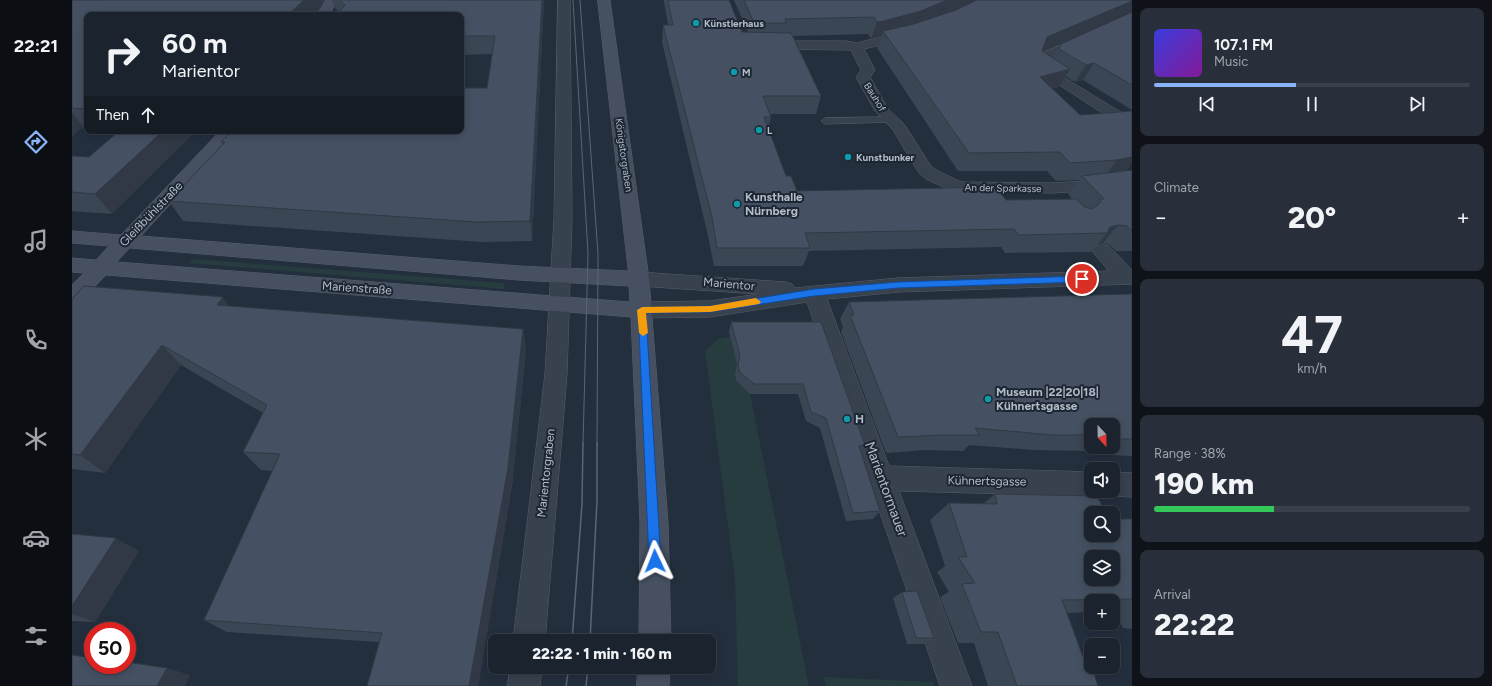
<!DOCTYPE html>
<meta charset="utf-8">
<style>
body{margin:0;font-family:Figtree,sans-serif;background:#282f3a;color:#f1f3f6;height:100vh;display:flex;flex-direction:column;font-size:15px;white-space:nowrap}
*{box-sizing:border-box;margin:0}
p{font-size:13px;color:#a0a4aa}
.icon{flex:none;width:22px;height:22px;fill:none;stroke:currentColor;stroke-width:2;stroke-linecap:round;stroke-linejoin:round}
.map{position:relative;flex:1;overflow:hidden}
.side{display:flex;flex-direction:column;gap:8px;padding:8px;background:#0f1319;width:360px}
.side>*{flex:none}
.banner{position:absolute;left:12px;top:12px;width:380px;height:122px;border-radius:8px;box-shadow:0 2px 10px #0003,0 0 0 1px #39404a;background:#1b232e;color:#f1f3f6;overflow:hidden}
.needle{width:26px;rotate:158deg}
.controls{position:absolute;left:1012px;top:418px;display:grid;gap:8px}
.controls a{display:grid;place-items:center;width:36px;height:36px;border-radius:8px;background:#1b232e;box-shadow:0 2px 10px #0003,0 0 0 1px #39404a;font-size:20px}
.speed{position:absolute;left:12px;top:622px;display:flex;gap:8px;font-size:20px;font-weight:700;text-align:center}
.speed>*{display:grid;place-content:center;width:52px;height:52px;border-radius:50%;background:#1b232e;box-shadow:0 2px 10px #0003,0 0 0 1px #39404a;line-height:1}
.speed .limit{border:6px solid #d22;background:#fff;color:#111}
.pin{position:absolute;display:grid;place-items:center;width:34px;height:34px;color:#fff;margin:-17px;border:2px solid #fff;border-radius:50%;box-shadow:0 1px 4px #0007}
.me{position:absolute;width:44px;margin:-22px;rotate:358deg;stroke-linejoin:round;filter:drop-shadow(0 0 3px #0008)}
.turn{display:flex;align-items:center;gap:14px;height:84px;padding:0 12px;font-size:18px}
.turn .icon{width:52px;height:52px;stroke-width:2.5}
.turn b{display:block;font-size:28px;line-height:34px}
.then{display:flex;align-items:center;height:38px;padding:0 12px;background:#0003;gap:8px;font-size:15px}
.big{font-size:30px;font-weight:800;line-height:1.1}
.side .widget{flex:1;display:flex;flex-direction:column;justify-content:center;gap:6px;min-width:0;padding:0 14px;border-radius:8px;background:#282f3a}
.side .dial{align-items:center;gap:0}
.dial b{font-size:52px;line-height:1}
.song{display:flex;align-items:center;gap:12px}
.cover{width:48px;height:48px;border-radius:6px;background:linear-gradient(135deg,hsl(240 70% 55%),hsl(290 70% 35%))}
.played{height:4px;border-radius:2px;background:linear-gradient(90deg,#8ab4f8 45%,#39404a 45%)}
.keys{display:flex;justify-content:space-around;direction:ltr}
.heat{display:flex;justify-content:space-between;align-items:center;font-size:22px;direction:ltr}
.charge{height:6px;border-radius:3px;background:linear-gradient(90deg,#34c759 38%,#39404a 0)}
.trip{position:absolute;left:416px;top:634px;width:228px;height:40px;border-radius:8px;background:#1b232e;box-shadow:0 2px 10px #0003,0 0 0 1px #39404a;font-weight:800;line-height:40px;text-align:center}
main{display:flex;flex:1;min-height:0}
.tab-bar{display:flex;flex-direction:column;width:72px;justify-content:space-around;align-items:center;background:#0b0e12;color:#a0a4aa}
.tab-bar .icon{width:28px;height:28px}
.tab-bar .current{color:#8ab4f8}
.tab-bar b{font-size:18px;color:#f1f3f6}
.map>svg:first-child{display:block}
</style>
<main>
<nav class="tab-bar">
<b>22:21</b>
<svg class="icon current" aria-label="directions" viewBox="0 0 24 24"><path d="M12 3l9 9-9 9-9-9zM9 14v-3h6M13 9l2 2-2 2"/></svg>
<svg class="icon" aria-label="music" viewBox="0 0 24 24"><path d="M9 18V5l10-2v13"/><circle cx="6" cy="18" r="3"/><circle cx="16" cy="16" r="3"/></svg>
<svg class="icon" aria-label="phone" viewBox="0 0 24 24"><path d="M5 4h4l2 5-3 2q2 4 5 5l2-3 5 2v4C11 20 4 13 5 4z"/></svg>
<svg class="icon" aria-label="climate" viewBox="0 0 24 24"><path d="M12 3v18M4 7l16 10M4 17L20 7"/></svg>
<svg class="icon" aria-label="car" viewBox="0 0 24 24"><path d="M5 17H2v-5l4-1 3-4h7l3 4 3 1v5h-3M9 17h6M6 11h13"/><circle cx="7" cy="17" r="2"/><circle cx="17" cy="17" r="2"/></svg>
<svg class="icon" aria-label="filters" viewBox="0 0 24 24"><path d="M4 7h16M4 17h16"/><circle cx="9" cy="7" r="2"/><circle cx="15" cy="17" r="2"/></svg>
</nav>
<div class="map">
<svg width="1060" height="686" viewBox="0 0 1060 686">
<rect width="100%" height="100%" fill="#242f3e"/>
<g fill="#263c3f">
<polygon points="121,259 432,283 432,289 117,263"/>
<polygon points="658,337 665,365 665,382 678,394 737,686 666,686 663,579 633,351 646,339"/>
<polygon points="752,677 861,682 862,686 754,686"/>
</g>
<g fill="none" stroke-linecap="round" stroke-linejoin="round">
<g stroke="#565f6c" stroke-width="1">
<polygon id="lane" points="819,117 823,120 822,122 753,124 749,121 753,118"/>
</g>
<g stroke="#565f6c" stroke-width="1">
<g id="street">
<polygon points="486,0 498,0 500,219 495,374 473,641 441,641 473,374 482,219"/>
<polygon points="1060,14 1060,22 977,60 975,67 1060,119 1060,131 1055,129 961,68 966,55"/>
<polygon points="837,30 841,31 843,34 841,37 792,49 803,70 798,77 816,109 832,124 859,166 866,171 889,182 980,183 1031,180 1060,175 1060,185 1031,190 980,193 880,191 854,179 847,173 821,130 803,111 784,77 789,70 779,50 695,49 689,45 695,41 774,41 784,43"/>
<polygon points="1030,245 1037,246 1060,270 1060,284 826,292 755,299 817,466 1019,472 1019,491 1029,491 1019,496 827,491 900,686 868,686 735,302 638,317 569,318 562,316 559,310 562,304 569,302 638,301 687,294 567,286 560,284 557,279 560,274 567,272 713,282 720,284 723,288 826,278 1037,271 1020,251 1023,246"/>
<polygon points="1041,472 1060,473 1060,497 1041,496 1032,493 1031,491 1041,491"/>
<polygon points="438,667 470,667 468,686 436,686"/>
</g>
</g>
<g stroke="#565f6c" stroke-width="1">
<g id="secondary">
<polygon points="254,0 266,0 257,15 245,15"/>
<path d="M526 0H538L577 279 596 522 599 641H567L568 522 559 317 34 275 7 303 0 306V285L12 273 0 272V258L24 260 37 246 0 243V231L49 235 148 131H165L69 236 447 266 556 271ZM58 248 447 280 557 286 558 302 45 262Z"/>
<polygon points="566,667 598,667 597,686 565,686"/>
</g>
</g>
<use href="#lane" fill="#38414e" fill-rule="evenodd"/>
<use href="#street" fill="#38414e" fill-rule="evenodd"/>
<use href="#secondary" fill="#465061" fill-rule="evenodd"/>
<g stroke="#5a6575" stroke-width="1">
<polyline points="501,0 516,253 511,444"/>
<polyline points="508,0 526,254 525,444"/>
</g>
<g stroke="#5a6575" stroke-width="1.5">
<polyline points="500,641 510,504 511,443"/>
<polyline points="518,641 525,500 525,443"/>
<polyline points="494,686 497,667"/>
<polyline points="514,686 516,667"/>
</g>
</g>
<g fill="#3b4654" fill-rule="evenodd">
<polygon points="0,0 252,0 247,9 15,15 15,127 11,127 0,136"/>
<polygon points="260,0 472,0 460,241 410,242 111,221 97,201 151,145 149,142 415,88 420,54 389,55 389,15 267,12 263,8"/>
<path d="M592 0H657L670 32H676L662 0H1060V110L1011 80 1003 82 993 76 987 87 980 88 1008 115 1060 111V163L1054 171 1060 170V251H1044L1038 245 1030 244 1025 245 1019 252 933 253 929 247 737 251 731 266H642L636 236 590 42 591 25H596L592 2ZM1022 29 989 44 980 58 970 52ZM796 34 799 39 810 36 805 48 886 171H975L984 181 1007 180 996 194 1000 199 934 200 725 191 714 176 696 129 699 117 698 114H744L749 96 721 36Z"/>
<polygon points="0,156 40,214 0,211"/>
<path d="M1060 294V456L1017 454 1015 451 962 450 897 445 891 451 854 450 814 453 769 332 771 327 768 319 777 302ZM1019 425H1041V447H1019Z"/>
<polygon points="0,299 158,306 451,329 454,350 440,486 406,686 295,686 307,642 155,632 132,620 201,471 189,470 171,452 191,413 109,365 33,473 0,469"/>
<polygon points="659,322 749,322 793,445 789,451 808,511 801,519 774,521 748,428 734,421 726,394 678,394 665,382 663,375 665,365 657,332"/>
<polygon points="923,494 1019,535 1060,519 1060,629 1051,628 1042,612 1041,612 1041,601 1019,601 1019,612 995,613 1014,665 1026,686 916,686 902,643 886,643 868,597 877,592 865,572 873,566 858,520 877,503 911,504"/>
<polygon points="0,534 67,551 23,622 0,621"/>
<polygon points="830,592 862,638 852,644 835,644 821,598"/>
</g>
<g fill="#303945">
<polygon points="232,0 252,0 247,9 241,15 216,15"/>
<polygon points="470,0 472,0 460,241 458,221"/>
<polygon points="875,0 905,0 842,28 811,31 810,36 799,39 805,22"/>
<polygon points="1060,1 1060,12 1059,13 965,54 975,37"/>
<polygon points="1022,63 1011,80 1003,82 1014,65"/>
<polygon points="998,69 987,87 957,94 968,77"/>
<polygon points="0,112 11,127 0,136"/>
<polygon points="91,131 124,131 40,214 23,194"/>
<polygon points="1060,157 1060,163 1050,175 1031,179 1045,160"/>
<polygon points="1046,225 1030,244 1025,245 1035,233 1038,227"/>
<polygon points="151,297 166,318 145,305"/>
<polygon points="451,329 454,350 440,486 406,686 397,686"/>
<polygon points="90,345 109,365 33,473 8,455"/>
<polygon points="44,538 67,551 23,622 0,614 0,606"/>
<polygon points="95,668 118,675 113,686 85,686"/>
</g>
<g fill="#455162" stroke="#303945" fill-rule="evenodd">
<polygon points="0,0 232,0 216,15 15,15 15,109 0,108"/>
<polygon points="268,0 470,0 458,221 405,222 97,201 153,142 149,142 160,131 389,131 389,88 415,88 423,36 389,36 389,15 264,15 273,5"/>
<polygon points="596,0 657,0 670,32 719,33 749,96 691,96 699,117 692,117 714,176 719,176 725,191 924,187 934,200 1005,199 1011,206 1019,209 1025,206 1029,201 1027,199 1032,199 1010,176 1060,170 1060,231 1055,226 1046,225 1038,227 1035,233 947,235 942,229 733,233 738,248 645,248 640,217 591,25 601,25"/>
<polygon points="672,0 875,0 849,11 812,21 805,22 802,17 713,19 714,23 682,23"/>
<polygon points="905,0 1060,0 1060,1 975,37 970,51 998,69 968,77 1008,115 1060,111 1060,157 1045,160 998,163 988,152 897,153 811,31 842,24 884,10"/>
<polygon points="1060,12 1060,85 1022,63 1014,65 987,49 989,44"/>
<polygon points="47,131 91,131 23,194 0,192 0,156 17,157"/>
<polygon points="12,286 151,297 145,305 451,329 436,468 397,686 295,686 310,633 132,620 208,454 171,452 195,405 90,345 8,455 0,454 0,299"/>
<polygon points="1060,294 1060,439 1041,439 1041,425 1019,425 1019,435 981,435 903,428 907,435 868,435 826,437 778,315 782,315 777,302"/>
<polygon points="659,322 749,322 793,445 787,446 808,511 781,513 754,418 739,412 731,384 682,384 668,372 666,365 668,355"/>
<path d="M923 494 1025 496 1034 513H1019V535H1041V519H1060V599L990 600 1014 665 1019 666V667H1020L1026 686H945L926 632H909L890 584 903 583 886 557H895L877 503 925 504ZM1019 557H1041V579H1019Z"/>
<polygon points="0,534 44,538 0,606"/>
<polygon points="845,591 862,638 844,638 830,592"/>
<polygon points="0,655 21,658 21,665 55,665 55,662 95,668 85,686 0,686"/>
</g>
<polygon fill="#1a73e8" stroke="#114b97" points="1010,276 1014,279 1010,282 826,288 742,296 638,312 574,313 589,561 587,565 583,567 579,565 577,561 566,308 638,306 742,289 826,282"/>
<polygon fill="#f59e0b" points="684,298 689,302 687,304 638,312 574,313 576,333 571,336 567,333 565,310 570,307 638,306"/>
<g fill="#0f9aa8" stroke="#1d2633" stroke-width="1.5">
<circle cx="624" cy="23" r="4"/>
<circle cx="662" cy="72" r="4"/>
<circle cx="687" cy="130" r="4"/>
<circle cx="776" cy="157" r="4"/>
<circle cx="665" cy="204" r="4"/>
<circle cx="916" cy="399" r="4"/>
<circle cx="775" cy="419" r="4"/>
</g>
<g text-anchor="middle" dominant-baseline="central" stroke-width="4" stroke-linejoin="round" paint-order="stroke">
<g font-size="10" font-weight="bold" fill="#b4bcc9" stroke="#1d2633" text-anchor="start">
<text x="632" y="23">Künstlerhaus</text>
<text x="670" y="72">M</text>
<text x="695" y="130">L</text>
<text x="784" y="157">Kunstbunker</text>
</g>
<g font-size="10" fill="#b4bcc9" stroke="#1d2633">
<text transform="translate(803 97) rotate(58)">Bauhof</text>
<text transform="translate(552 155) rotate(82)">Königstorgraben</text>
<text transform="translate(931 188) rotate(1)">An der Sparkasse</text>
</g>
<g font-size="12" font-weight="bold" fill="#b4bcc9" stroke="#1d2633" text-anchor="start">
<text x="673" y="197">Kunsthalle<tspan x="673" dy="14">Nürnberg</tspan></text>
<text x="924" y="392">Museum |22|20|18|<tspan x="924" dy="14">Kühnertsgasse</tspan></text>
<text x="783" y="419">H</text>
</g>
<g font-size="12" fill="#b4bcc9" stroke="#1d2633">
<text transform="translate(79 214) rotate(-46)">Gleißbühlstraße</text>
<text transform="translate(657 284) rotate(5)">Marientor</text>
<text transform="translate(285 288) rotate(4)">Marienstraße</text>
<text transform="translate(474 473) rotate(-84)">Marientorgraben</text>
<text transform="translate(915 481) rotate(1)">Kühnertsgasse</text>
</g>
<g font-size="14" fill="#b4bcc9" stroke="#1d2633">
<text transform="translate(814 489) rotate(70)">Marientormauer</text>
</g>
</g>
</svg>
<div class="controls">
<a><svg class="needle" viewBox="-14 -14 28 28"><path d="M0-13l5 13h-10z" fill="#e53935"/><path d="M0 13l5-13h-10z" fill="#a0a4aa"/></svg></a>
<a><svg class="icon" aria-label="sound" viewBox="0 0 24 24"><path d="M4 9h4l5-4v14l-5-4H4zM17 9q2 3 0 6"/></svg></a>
<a><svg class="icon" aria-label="search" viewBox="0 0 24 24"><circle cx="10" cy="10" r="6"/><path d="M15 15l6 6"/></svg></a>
<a><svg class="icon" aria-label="layers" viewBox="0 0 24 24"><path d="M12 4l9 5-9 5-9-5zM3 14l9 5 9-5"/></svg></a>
<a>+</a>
<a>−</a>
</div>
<div class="speed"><div class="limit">50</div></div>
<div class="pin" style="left:1010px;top:279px;background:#d93025"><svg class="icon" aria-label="arrive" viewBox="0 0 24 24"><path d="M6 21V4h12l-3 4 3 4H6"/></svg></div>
<svg class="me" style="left:583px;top:561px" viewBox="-20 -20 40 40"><path d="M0-17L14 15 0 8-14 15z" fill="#1a73e8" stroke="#fff" stroke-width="4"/></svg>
<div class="trip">22:22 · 1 min · 160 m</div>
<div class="banner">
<div class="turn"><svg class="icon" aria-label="right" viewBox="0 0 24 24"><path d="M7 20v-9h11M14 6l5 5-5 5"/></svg><div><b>60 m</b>Marientor</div></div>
<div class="then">Then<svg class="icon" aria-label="ahead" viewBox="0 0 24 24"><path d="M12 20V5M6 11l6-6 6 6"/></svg></div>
</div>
</div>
<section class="side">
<div class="widget">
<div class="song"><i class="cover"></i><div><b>107.1 FM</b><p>Music</p></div></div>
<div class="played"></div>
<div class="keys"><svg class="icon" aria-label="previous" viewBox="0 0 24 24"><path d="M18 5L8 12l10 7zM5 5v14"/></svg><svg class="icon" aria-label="pause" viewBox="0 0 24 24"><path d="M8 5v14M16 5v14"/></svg><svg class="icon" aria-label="next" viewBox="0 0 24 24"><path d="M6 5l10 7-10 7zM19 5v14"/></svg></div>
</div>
<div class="widget"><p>Climate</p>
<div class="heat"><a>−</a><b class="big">20°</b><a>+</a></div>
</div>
<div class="widget dial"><b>47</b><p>km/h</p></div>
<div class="widget"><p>Range · 38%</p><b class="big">190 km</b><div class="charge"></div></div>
<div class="widget"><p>Arrival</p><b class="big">22:22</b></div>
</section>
</main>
